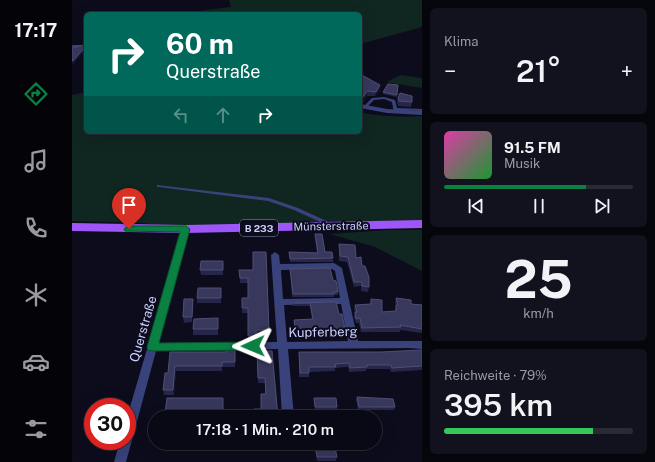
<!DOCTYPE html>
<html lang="de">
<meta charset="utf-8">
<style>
body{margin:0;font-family:"Public Sans",sans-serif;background:#12121e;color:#f1f3f6;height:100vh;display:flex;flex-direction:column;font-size:15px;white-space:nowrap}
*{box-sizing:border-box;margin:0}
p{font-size:13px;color:#999aa0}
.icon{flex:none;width:22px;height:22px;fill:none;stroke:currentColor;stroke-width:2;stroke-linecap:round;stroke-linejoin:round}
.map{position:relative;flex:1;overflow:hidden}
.side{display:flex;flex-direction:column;gap:8px;padding:8px;background:#05050c;width:233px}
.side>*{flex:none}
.banner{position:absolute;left:12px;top:12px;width:278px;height:122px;border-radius:6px;box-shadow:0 4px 16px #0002,0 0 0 1px #292a34;background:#00695c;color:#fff;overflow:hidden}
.speed{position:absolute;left:12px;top:398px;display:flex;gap:8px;font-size:20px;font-weight:700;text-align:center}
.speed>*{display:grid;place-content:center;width:52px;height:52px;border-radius:50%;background:#090915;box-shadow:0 4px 16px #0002,0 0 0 1px #292a34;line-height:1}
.speed .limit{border:6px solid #d22;background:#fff;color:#111}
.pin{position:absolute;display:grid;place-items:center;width:34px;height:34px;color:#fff;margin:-41px -17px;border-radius:50% 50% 50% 0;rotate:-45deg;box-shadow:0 0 4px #0007}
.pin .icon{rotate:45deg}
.me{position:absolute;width:44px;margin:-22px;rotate:269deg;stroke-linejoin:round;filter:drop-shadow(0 0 3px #0008)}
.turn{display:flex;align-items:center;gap:14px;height:84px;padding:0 16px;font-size:18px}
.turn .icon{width:52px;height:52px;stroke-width:2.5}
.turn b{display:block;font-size:28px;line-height:34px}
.lanes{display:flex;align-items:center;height:38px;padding:0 16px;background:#0003;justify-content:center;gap:20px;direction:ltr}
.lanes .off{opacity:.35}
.big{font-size:30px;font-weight:600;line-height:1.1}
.side .widget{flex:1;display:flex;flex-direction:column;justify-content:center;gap:6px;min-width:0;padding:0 14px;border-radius:6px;background:#12121e}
.side .dial{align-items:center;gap:0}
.dial b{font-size:52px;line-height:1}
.song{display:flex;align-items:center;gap:12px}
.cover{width:48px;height:48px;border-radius:6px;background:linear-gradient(135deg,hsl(320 70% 55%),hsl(130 70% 35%))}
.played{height:4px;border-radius:2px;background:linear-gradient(90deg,#0b8043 75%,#292a34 75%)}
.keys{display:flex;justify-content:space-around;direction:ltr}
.heat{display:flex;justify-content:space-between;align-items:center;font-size:22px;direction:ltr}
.charge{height:6px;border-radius:3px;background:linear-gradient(90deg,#34c759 79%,#292a34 0)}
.trip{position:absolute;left:76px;top:410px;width:234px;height:40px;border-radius:20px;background:#090915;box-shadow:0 4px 16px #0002,0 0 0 1px #292a34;font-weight:600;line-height:40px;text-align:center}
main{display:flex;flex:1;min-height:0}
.dock{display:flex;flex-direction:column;width:72px;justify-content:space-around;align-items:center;background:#040408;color:#999aa0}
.dock .icon{width:28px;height:28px}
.dock .selected{color:#0b8043}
.dock b{font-size:18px;color:#f1f3f6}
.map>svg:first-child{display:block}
</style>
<main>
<nav class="dock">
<b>17:17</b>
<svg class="icon selected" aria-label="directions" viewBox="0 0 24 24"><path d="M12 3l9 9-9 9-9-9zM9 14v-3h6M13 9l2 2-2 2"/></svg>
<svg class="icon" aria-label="music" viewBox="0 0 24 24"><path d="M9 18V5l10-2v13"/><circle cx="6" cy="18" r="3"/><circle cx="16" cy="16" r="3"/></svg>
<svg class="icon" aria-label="phone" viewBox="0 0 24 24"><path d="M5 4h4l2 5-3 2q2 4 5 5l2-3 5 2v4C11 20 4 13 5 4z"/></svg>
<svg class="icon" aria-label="climate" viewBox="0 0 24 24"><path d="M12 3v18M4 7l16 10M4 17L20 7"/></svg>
<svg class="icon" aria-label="car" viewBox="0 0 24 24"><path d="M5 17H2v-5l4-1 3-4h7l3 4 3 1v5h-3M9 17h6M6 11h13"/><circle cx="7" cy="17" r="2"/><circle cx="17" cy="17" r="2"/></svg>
<svg class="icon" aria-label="filters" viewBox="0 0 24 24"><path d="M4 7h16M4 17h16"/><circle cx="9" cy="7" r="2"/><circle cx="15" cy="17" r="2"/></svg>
</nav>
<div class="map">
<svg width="350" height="462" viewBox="0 0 350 462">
<rect width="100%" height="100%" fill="#0c0c1c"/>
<g fill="#102621">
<polygon points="157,0 350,0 350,27 288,44 288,14 101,14 159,7"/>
<polygon points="329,75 350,78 350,88 314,82"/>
<path d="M14 92V132H288V112C308 117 330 117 350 116V221L109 229 72 223 0 221V95Z"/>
<polygon points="316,230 350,230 350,271 303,247 258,234"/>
</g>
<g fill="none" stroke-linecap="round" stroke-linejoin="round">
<g fill="#39427a" fill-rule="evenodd">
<polygon points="312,97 323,100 325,108 350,109 350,111 325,110 324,113 322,113 320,102 312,99 302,100 294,108 293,108 291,107 300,98"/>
<polygon points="85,185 197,198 226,208 261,224 262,225 259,227 257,226 222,210 196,201 87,187 85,187"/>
</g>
<g fill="#39427a" fill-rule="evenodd">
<rect x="0" y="45" width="14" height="2"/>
<polygon points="288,104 315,109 350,111 350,115 315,113 288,108"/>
<path d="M111 227H117L118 229 87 343 205 342 199 255 203 252 207 255 208 264 262 263 270 268 286 341H350V349L336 348 216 349 222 417H210L206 349 84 351 54 462H42L48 441H55V417ZM260 269 263 271 268 298 211 299 209 270ZM269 304 276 341 215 342 212 305Z"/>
</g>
<polygon fill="#9e56f8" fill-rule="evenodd" points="350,220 350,228 114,233 0,231 0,223 114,225"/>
</g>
<g fill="#26264a">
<polygon points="288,74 308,90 303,96 295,96 291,102 288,101"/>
<polygon points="311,92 325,95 325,97 311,94"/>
<polygon points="326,98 340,102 339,107 326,106 325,102"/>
<polygon points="243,234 253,252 261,258 261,262 218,262 217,252 245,253 243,238"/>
<polygon points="267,244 284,258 290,266 297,287 296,292 289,291 289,286 282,287 275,262 267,261"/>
<polygon points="151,267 151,275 129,275 128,270"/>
<polygon points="218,269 261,280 266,292 266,295 262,295 262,297 220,297"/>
<polygon points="167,270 181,270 197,330 197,335 184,335 184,341 176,341 176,313 170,313 170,303 176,298 176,283 168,283"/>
<polygon points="149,294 149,303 125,303 125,298"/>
<polygon points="324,298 339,304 350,305 350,333 328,330 328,332 289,332 287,323 284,323 282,317 283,312 282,309 283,305 298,304 299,299 310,312 323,311 324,306 323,302"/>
<polygon points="121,299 121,305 120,322 112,323 111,317"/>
<polygon points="264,302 267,314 273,329 272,332 223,333 222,320 240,319 238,306 221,306 222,303"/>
<polygon points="146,324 146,335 121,335 121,329"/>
<polygon points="163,349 163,367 150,367 150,371 104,371 102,395 92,395 91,390 96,373 98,352 154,352"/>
<polygon points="350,350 350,370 319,372 318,369 294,369 294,371 277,372 276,367 263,368 263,371 237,372 237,377 227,377 227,352 309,352"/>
<polygon points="185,356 206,417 189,409 189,394 193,394 193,383 186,383"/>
<polygon points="285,397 323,407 322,410 286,410 284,400"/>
<polygon points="151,398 151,417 94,417 93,413"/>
<polygon points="242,398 265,407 265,410 243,410"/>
<rect x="167" y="443" width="19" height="1"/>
<polygon points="201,443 212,445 212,448 201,448"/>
<polygon points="242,443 262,443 265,457 264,461 245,461"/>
</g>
<g fill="#14142f">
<polygon points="14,46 14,49 2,64 0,65 0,61"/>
<polygon points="308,85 308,90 303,96 304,92"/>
<polygon points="296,91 295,96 291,102 291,97"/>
<polygon points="103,366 104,371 102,395 101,390"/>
</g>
<g fill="#38385d" stroke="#4f4f76">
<polygon points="14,45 14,46 1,61 0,61 0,48 8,46"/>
<polygon points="288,74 308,85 304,92 296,91 291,97 288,96"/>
<polygon points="316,84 326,85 325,95 311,92"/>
<polygon points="328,93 340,96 340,102 327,101 326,98"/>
<polygon points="243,234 250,234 253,252 260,252 261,258 218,259 217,252 246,253"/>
<polygon points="267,244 283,245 284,258 289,257 290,266 293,266 297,277 297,287 290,286 290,282 282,282 276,257 268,256"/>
<polygon points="181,252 194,252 197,330 184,330 184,336 176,336 176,308 170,308 170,298 176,298 176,278 168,278 167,270 181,270"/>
<polygon points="129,261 151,261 151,270 128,270"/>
<polygon points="258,268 261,280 264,281 266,292 262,292 262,294 221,294 218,269"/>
<polygon points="126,288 149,288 149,298 125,298"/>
<polygon points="324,298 339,300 339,304 350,305 350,329 328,325 329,327 290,328 288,318 284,319 283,312 285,312 283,305 299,304 299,299 310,300 310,312 324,311 324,305 326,305"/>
<polygon points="112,299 121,299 120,317 111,317"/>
<polygon points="264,302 267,314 270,314 273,329 223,329 222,320 241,319 238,303 222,303"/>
<polygon points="146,318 146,329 121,329 122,319"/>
<polygon points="154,349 163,349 163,362 150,362 150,366 103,366 101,390 91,390 93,373 96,373 98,352 154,352"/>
<polygon points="350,350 350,366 320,368 319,365 295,365 295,367 278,368 277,363 263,364 264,367 237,367 237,373 228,373 227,352 309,352"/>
<polygon points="185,351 200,351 206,417 183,417 182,409 189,409 189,394 194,394 193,378 186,378"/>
<polygon points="285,397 321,399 323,407 287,407"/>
<polygon points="95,398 151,398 151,412 93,413"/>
<polygon points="242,398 264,398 265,407 243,407"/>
<rect x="201" y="443" width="11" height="2"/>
<polygon points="243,443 262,443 265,457 245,457"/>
</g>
<polygon fill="#0b8043" stroke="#07532c" points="57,226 114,226 118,229 87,343 181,342 185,343 187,346 185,349 181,350 80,351 76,350 75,347 108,232 53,231 52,229"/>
<g text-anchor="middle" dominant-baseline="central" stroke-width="4" stroke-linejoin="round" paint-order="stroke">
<rect fill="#0c0c1c" stroke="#9193ba" stroke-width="1" x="168" y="220" width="38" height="16" rx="3"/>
<g font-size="10" font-weight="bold" fill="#cacdfd">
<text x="187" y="228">B 233</text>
</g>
<g font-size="11" fill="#cacdfd" stroke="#0c0c1c">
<text transform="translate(259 226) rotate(-1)">Münsterstraße</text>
</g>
<g font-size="13" fill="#cacdfd" stroke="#0c0c1c">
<text transform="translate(71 329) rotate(-74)">Querstraße</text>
<text transform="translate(251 332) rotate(-1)">Kupferberg</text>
</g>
</g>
</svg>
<div class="speed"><div class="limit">30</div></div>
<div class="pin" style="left:57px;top:229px;background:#d93025"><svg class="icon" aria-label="arrive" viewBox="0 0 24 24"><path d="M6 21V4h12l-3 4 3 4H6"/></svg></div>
<svg class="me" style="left:181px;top:346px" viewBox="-20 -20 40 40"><path d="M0-17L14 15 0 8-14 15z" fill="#0b8043" stroke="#fff" stroke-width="4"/></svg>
<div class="trip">17:18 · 1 Min. · 210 m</div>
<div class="banner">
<div class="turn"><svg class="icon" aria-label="right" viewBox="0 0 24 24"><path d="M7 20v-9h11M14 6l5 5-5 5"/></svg><div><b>60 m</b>Querstraße</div></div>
<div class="lanes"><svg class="icon off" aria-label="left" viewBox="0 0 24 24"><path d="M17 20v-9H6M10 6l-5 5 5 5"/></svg><svg class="icon off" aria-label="ahead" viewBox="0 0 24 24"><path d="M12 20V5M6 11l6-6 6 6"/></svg><svg class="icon" aria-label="right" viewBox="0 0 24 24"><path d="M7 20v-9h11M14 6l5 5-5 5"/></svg></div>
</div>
</div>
<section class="side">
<div class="widget"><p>Klima</p>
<div class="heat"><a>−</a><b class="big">21°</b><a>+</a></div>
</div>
<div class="widget">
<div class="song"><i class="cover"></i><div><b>91.5 FM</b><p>Musik</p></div></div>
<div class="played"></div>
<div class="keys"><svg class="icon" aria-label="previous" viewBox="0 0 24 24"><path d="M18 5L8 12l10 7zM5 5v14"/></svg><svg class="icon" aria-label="pause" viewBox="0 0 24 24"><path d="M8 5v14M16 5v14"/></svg><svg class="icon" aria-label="next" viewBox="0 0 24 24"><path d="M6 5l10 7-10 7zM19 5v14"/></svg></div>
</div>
<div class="widget dial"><b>25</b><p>km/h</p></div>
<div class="widget"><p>Reichweite · 79%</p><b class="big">395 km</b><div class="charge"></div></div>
</section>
</main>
